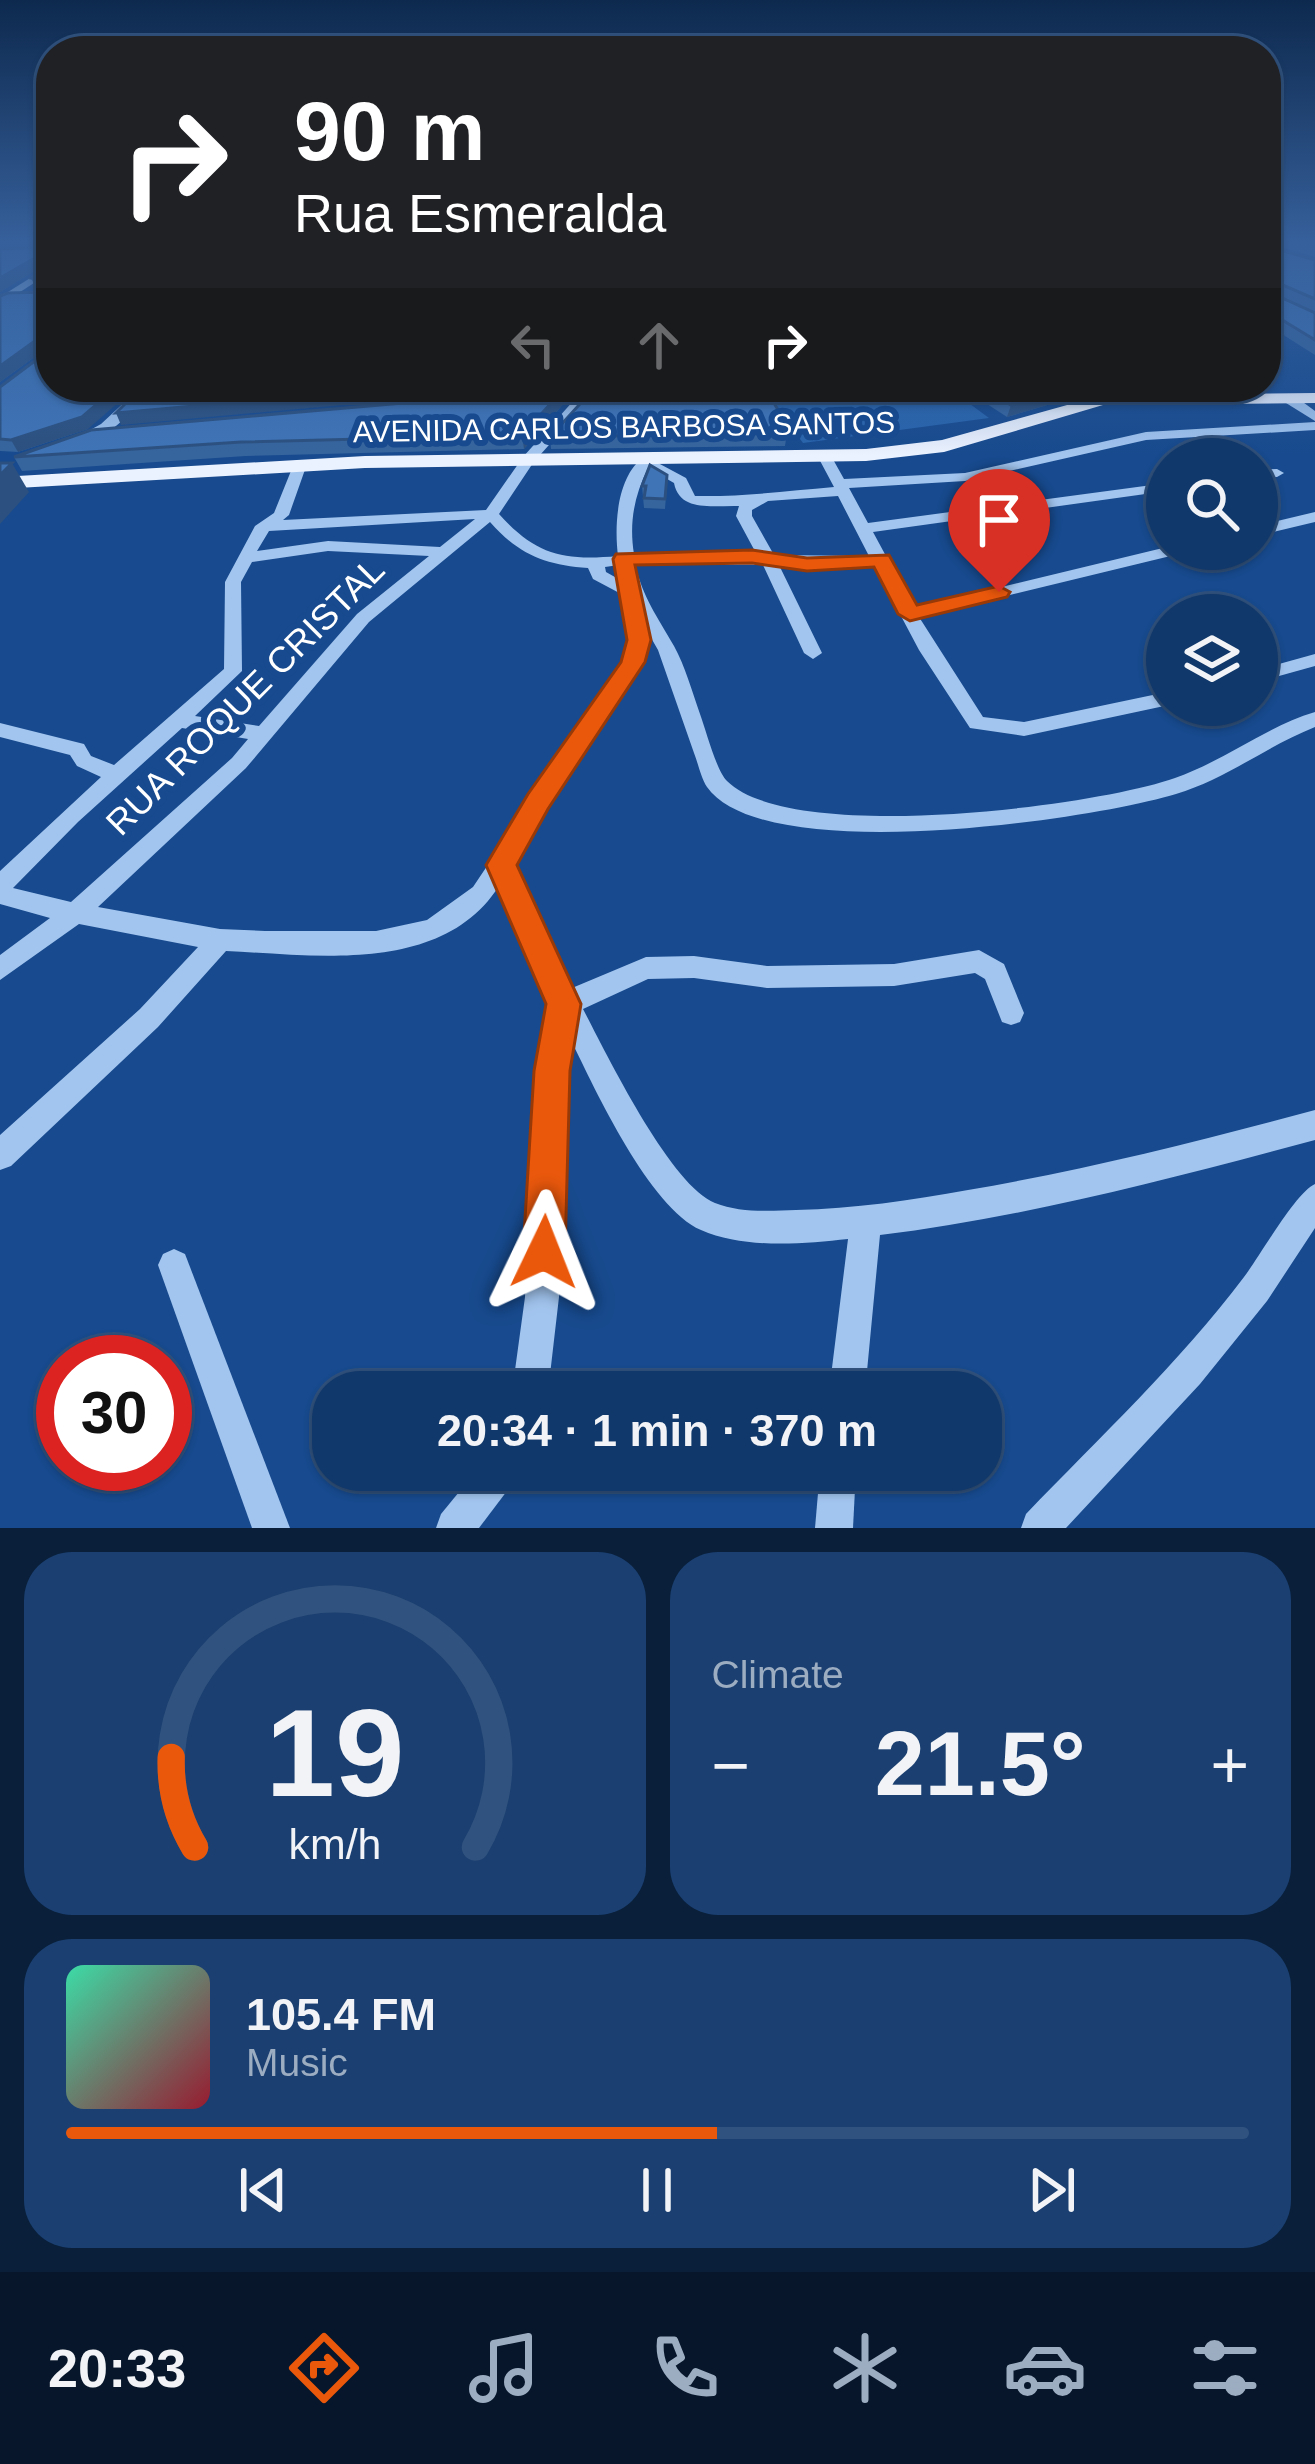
<!DOCTYPE html>
<meta charset="utf-8">
<style>
body{margin:0;font-family:Arial,sans-serif;background:#1a3f70;color:#f1f3f6;height:100vh;display:flex;flex-direction:column;font-size:45px;white-space:nowrap}
*{box-sizing:border-box;margin:0}
p{font-size:39px;color:#9cacc1}
.icon{flex:none;width:66px;height:66px;fill:none;stroke:currentColor;stroke-width:2;stroke-linecap:round;stroke-linejoin:round}
.map{position:relative;height:1528px;overflow:hidden}
.panel{display:flex;flex-direction:column;gap:24px;padding:24px;background:#091f3a;flex:1}
.panel>*{flex:none}
.banner{position:absolute;left:36px;top:36px;width:1245px;height:366px;border-radius:48px;box-shadow:0 3px 9px #0004,0 0 0 3px #30527e;background:#202124;color:#fff;overflow:hidden}
.tools{position:absolute;left:1146px;top:438px;display:grid;gap:24px}
.tools a{display:grid;place-items:center;width:132px;height:132px;border-radius:50%;background:#11386a;box-shadow:0 3px 9px #0004,0 0 0 3px #30527e;font-size:60px}
.speed{position:absolute;left:36px;top:1335px;display:flex;gap:24px;font-size:60px;font-weight:700;text-align:center}
.speed>*{display:grid;place-content:center;width:156px;height:156px;border-radius:50%;background:#11386a;box-shadow:0 3px 9px #0004,0 0 0 3px #30527e;line-height:1}
.speed .limit{border:18px solid #d22;background:#fff;color:#111}
.pin{position:absolute;display:grid;place-items:center;width:102px;height:102px;color:#fff;margin:-123px -51px;border-radius:50% 50% 50% 0;rotate:-45deg;box-shadow:0 0 12px #0007}
.pin .icon{rotate:45deg}
.me{position:absolute;width:132px;margin:-66px;rotate:2deg;stroke-linejoin:round;filter:drop-shadow(0 0 9px #0008)}
.turn{display:flex;align-items:center;gap:42px;height:252px;padding:0 60px;font-size:54px}
.turn .icon{width:156px;height:156px;stroke-width:2.5}
.turn b{display:block;font-size:84px;line-height:102px}
.lanes{display:flex;align-items:center;height:114px;padding:0 60px;background:#0003;justify-content:center;gap:60px;direction:ltr}
.lanes .off{opacity:.35}
.big{font-size:90px;font-weight:700;line-height:1.1}
.panel .widget{flex:1;display:flex;flex-direction:column;justify-content:center;gap:18px;min-width:0;padding:0 42px;border-radius:48px;background:#1a3f70}
.panel .dial{align-items:center;gap:0}
.dial svg{height:312px;overflow:visible;fill:none;stroke:#30527e;stroke-width:7;stroke-linecap:round;text-anchor:middle}
.dial text{fill:#f1f3f6;stroke:none}
.song{display:flex;align-items:center;gap:36px}
.cover{width:144px;height:144px;border-radius:18px;background:linear-gradient(135deg,hsl(160 70% 55%),hsl(350 70% 35%))}
.played{height:12px;border-radius:6px;background:linear-gradient(90deg,#ea580c 55%,#30527e 55%)}
.keys{display:flex;justify-content:space-around;direction:ltr}
.heat{display:flex;justify-content:space-between;align-items:center;font-size:66px;direction:ltr}
.panel .tiles{flex:1;display:grid;gap:24px;grid-template-columns:1fr 1fr}
.widget:last-child{grid-column:span 2}
.trip{position:absolute;left:312px;top:1371px;width:690px;height:120px;border-radius:48px;background:#11386a;box-shadow:0 3px 9px #0004,0 0 0 3px #30527e;font-weight:700;line-height:120px;text-align:center}
.tab-bar{display:flex;height:192px;justify-content:space-around;align-items:center;background:#07162a;color:#9cacc1}
.tab-bar .icon{width:84px;height:84px}
.tab-bar .active{color:#ea580c}
.tab-bar b{font-size:54px;color:#f1f3f6}
.map>svg:first-child{display:block}
</style>
<div class="map">
<svg width="1315" height="1528" viewBox="0 0 1315 1528">
<rect width="100%" height="100%" fill="#174a8e"/>
<polygon fill="#2964ac" points="812,387 947,387 989,418 803,443 765,393"/>
<g fill="none" stroke-linecap="round" stroke-linejoin="round">
<g fill="#a2c5ef" fill-rule="evenodd">
<polygon points="51,265 51,272 0,305 0,297"/>
<path d="M141 387H154C134 409 105 445 74 445V439L101 424Z"/>
<polygon points="327,387 344,387 391,409 380,412"/>
<path d="M580 387H592L586 403 533 463 499 514C536 555 563 561 618 556 614 524 617 475 645 456L686 478 695 496C742 497 786 491 834 487L818 457 825 453 830 454 844 479 965 473 1146 432 1315 422V430L1146 440 965 481 849 488 868 523 1167 483V491L873 532 914 608 1167 547 1189 549 1187 552 919 617 983 717 1024 722 1167 692 1169 705 1024 736 970 728 919 650 874 565H779L822 653 813 659 804 653 763 565 635 564C643 598 657 616 674 646 685 666 692 691 700 714 706 730 716 770 727 781 791 845 1093 807 1175 778 1224 761 1265 727 1315 712V727C1267 746 1226 779 1176 794 1091 820 764 868 707 787 701 778 698 763 694 753 682 719 670 684 658 650L646 629 642 662 513 864 572 988 646 957 694 956 767 966 894 964 979 950 1004 964 1024 1013 1020 1022 1011 1025 1002 1022 985 979 975 973 894 986 767 988 694 978 648 979 583 1009C606 1053 670 1185 715 1203 740 1213 770 1211 796 1210 854 1209 911 1200 968 1190 1085 1170 1200 1141 1315 1110V1140C1172 1178 1027 1217 880 1235L865 1392H829L848 1239C802 1244 744 1249 701 1230 650 1208 595 1090 571 1040L566 1071 559 1297 548 1392H512L525 1297 538 1071 552 1001 499 886C442 975 316 955 226 951L158 1027 11 1166 0 1170V1135L140 1009 198 947 79 924 0 980V955L50 918 0 904V871L101 777 77 766 70 755 0 737V723L84 744 91 756 114 765 224 669 225 582 255 526 274 513 295 461 307 464 289 515 283 520 486 510 523 457 575 399ZM648 468 674 483C680 513 714 505 739 506L736 516 757 555 634 554C629 523 634 496 648 468ZM838 496 869 556 774 555 752 516V510L768 501ZM475 519 440 547 328 541 257 551 269 531ZM490 522C519 555 546 565 588 568L593 579 625 596 628 636 624 662 473 887 427 920 376 931H265L220 929 98 907 246 768 369 622ZM328 551 429 556 357 614 259 726 195 716 242 671 241 582 252 562ZM619 565 622 581 606 572 605 567ZM182 728 248 739 232 758 71 902 13 888 78 822Z"/>
<polygon points="761,387 774,387 768,391"/>
<polygon points="1031,387 1048,387 1084,404 1073,407"/>
<polygon points="1286,397 1296,397 1315,411 1315,421 1286,403"/>
<polygon points="1257,470 1277,469 1284,473 1277,477 1257,478"/>
<polygon points="1315,512 1315,522 1257,536 1257,526"/>
<polygon points="1315,654 1315,666 1257,682 1257,670"/>
<path d="M1315 1184V1228L1267 1301 1200 1384 1066 1528H1021L1026 1514C1100 1437 1179 1363 1244 1277 1260 1256 1296 1192 1315 1184Z"/>
<polygon points="174,1249 185,1254 290,1528 252,1528 158,1265 163,1254"/>
<polygon points="477,1470 518,1470 513,1483 479,1528 436,1528 441,1514"/>
<polygon points="820,1470 856,1470 853,1528 815,1528"/>
</g>
<polygon fill="#ebf2ff" fill-rule="evenodd" points="1315,393 1315,403 1103,405 944,452 866,461 365,468 0,489 0,477 365,456 866,449 942,440 1103,395"/>
</g>
<g fill="#36649d">
<polygon points="1266,241 1315,241 1315,257 1268,243 1269,247 1315,260 1315,355 1266,324"/>
<polygon points="51,247 88,429 18,452 0,451 0,387 48,351 48,347 0,382 0,296 46,292 47,290 36,288 31,278 49,266 49,262 0,292 0,249"/>
<polygon points="355,387 544,387 389,401"/>
<polygon points="961,387 1049,387 1058,391 1054,403 1007,417"/>
<polygon points="1059,387 1178,387 1177,390 1071,393"/>
<polygon points="589,394 787,433 785,446 551,449 550,437"/>
<polygon points="565,402 524,449 246,456 22,471 14,457"/>
<polygon points="667,484 665,509 644,508 642,486"/>
</g>
<g fill="#2c5180">
<polygon points="47,251 51,261 0,292 0,278"/>
<polygon points="46,333 51,345 0,382 0,366"/>
<polygon points="117,387 136,387 88,429 18,452 11,440"/>
<polygon points="414,387 544,387 389,401 386,390"/>
<polygon points="564,389 565,402 524,449 522,435"/>
<polygon points="1058,391 1054,403 1007,417 1011,405"/>
<polygon points="351,392 354,404 121,425 116,413"/>
<polygon points="12,463 29,492 0,524 0,475"/>
</g>
<g fill="#3f74b7" stroke="#2c5180" stroke-width="3">
<polygon points="1266,241 1269,247 1315,260 1315,299 1267,278 1269,292 1315,313 1315,340 1266,310"/>
<polygon points="51,247 51,387 117,387 82,417 11,440 0,439 0,387 48,351 46,333 0,366 0,296 8,293 46,292 51,282 31,278 49,266 47,251 0,278 0,249"/>
<polygon points="142,387 339,387 351,392 116,413"/>
<polygon points="592,387 764,387 780,413 787,433 550,437 589,394"/>
<polygon points="983,387 1049,387 1058,391 1011,405"/>
<polygon points="564,389 522,435 241,442 14,457 91,430"/>
<polygon points="0,463 12,463 0,475"/>
<polygon points="650,465 667,475 665,499 644,498 646,486 642,486"/>
</g>
<linearGradient id="sky" x2="0" y2="1"><stop stop-color="#0d294e"/><stop offset="0.53" stop-color="#36609b"/><stop offset="1" stop-color="#36609b" stop-opacity="0"/></linearGradient>
<rect width="1315" height="455" fill="url(#sky)"/>
<polygon fill="#ea580c" stroke="#983908" stroke-width="3" points="752,550 807,558 889,555 917,605 999,586 1010,592 1007,597 910,621 898,614 874,567 807,571 752,563 635,565 651,640 645,662 548,809 517,865 581,1004 570,1071 565,1252 559,1267 544,1273 529,1267 523,1252 534,1071 546,1004 486,865 528,794 621,662 627,640 613,559 616,554"/>
<g text-anchor="middle" dominant-baseline="central" stroke-width="12" stroke-linejoin="round" paint-order="stroke">
<g font-size="30" fill="#fff" stroke="#174a8e">
<text transform="translate(624 427) rotate(-1)">AVENIDA CARLOS BARBOSA SANTOS</text>
</g>
<g font-size="36" fill="#fff" stroke="#174a8e">
<text transform="translate(245 696) rotate(-45)">RUA ROQUE CRISTAL</text>
</g>
</g>
</svg>
<div class="tools">
<a><svg class="icon" aria-label="search" viewBox="0 0 24 24"><circle cx="10" cy="10" r="6"/><path d="M15 15l6 6"/></svg></a>
<a><svg class="icon" aria-label="layers" viewBox="0 0 24 24"><path d="M12 4l9 5-9 5-9-5zM3 14l9 5 9-5"/></svg></a>
</div>
<div class="speed"><div class="limit">30</div></div>
<div class="pin" style="left:999px;top:592px;background:#d93025"><svg class="icon" aria-label="arrive" viewBox="0 0 24 24"><path d="M6 21V4h12l-3 4 3 4H6"/></svg></div>
<svg class="me" style="left:544px;top:1252px" viewBox="-20 -20 40 40"><path d="M0-17L14 15 0 8-14 15z" fill="#ea580c" stroke="#fff" stroke-width="4"/></svg>
<div class="trip">20:34 · 1 min · 370 m</div>
<div class="banner">
<div class="turn"><svg class="icon" aria-label="right" viewBox="0 0 24 24"><path d="M7 20v-9h11M14 6l5 5-5 5"/></svg><div><b>90 m</b>Rua Esmeralda</div></div>
<div class="lanes"><svg class="icon off" aria-label="left" viewBox="0 0 24 24"><path d="M17 20v-9H6M10 6l-5 5 5 5"/></svg><svg class="icon off" aria-label="ahead" viewBox="0 0 24 24"><path d="M12 20V5M6 11l6-6 6 6"/></svg><svg class="icon" aria-label="right" viewBox="0 0 24 24"><path d="M7 20v-9h11M14 6l5 5-5 5"/></svg></div>
</div>
</div>
<section class="panel">
<div class="tiles">
<div class="widget dial"><svg viewBox="0 0 100 80">
<path d="M14 69A42 42 0 1 1 86 69"/>
<path d="M14 69A42 42 0 0 1 8 46" stroke="#ea580c"/>
<text x="50" y="56" font-size="32" font-weight="700">19</text>
<text x="50" y="72" font-size="11">km/h</text>
</svg></div>
<div class="widget"><p>Climate</p>
<div class="heat"><a>−</a><b class="big">21.5°</b><a>+</a></div>
</div>
<div class="widget">
<div class="song"><i class="cover"></i><div><b>105.4 FM</b><p>Music</p></div></div>
<div class="played"></div>
<div class="keys"><svg class="icon" aria-label="previous" viewBox="0 0 24 24"><path d="M18 5L8 12l10 7zM5 5v14"/></svg><svg class="icon" aria-label="pause" viewBox="0 0 24 24"><path d="M8 5v14M16 5v14"/></svg><svg class="icon" aria-label="next" viewBox="0 0 24 24"><path d="M6 5l10 7-10 7zM19 5v14"/></svg></div>
</div>
</div>
</section>
<nav class="tab-bar">
<b>20:33</b>
<svg class="icon active" aria-label="directions" viewBox="0 0 24 24"><path d="M12 3l9 9-9 9-9-9zM9 14v-3h6M13 9l2 2-2 2"/></svg>
<svg class="icon" aria-label="music" viewBox="0 0 24 24"><path d="M9 18V5l10-2v13"/><circle cx="6" cy="18" r="3"/><circle cx="16" cy="16" r="3"/></svg>
<svg class="icon" aria-label="phone" viewBox="0 0 24 24"><path d="M5 4h4l2 5-3 2q2 4 5 5l2-3 5 2v4C11 20 4 13 5 4z"/></svg>
<svg class="icon" aria-label="climate" viewBox="0 0 24 24"><path d="M12 3v18M4 7l16 10M4 17L20 7"/></svg>
<svg class="icon" aria-label="car" viewBox="0 0 24 24"><path d="M5 17H2v-5l4-1 3-4h7l3 4 3 1v5h-3M9 17h6M6 11h13"/><circle cx="7" cy="17" r="2"/><circle cx="17" cy="17" r="2"/></svg>
<svg class="icon" aria-label="filters" viewBox="0 0 24 24"><path d="M4 7h16M4 17h16"/><circle cx="9" cy="7" r="2"/><circle cx="15" cy="17" r="2"/></svg>
</nav>
